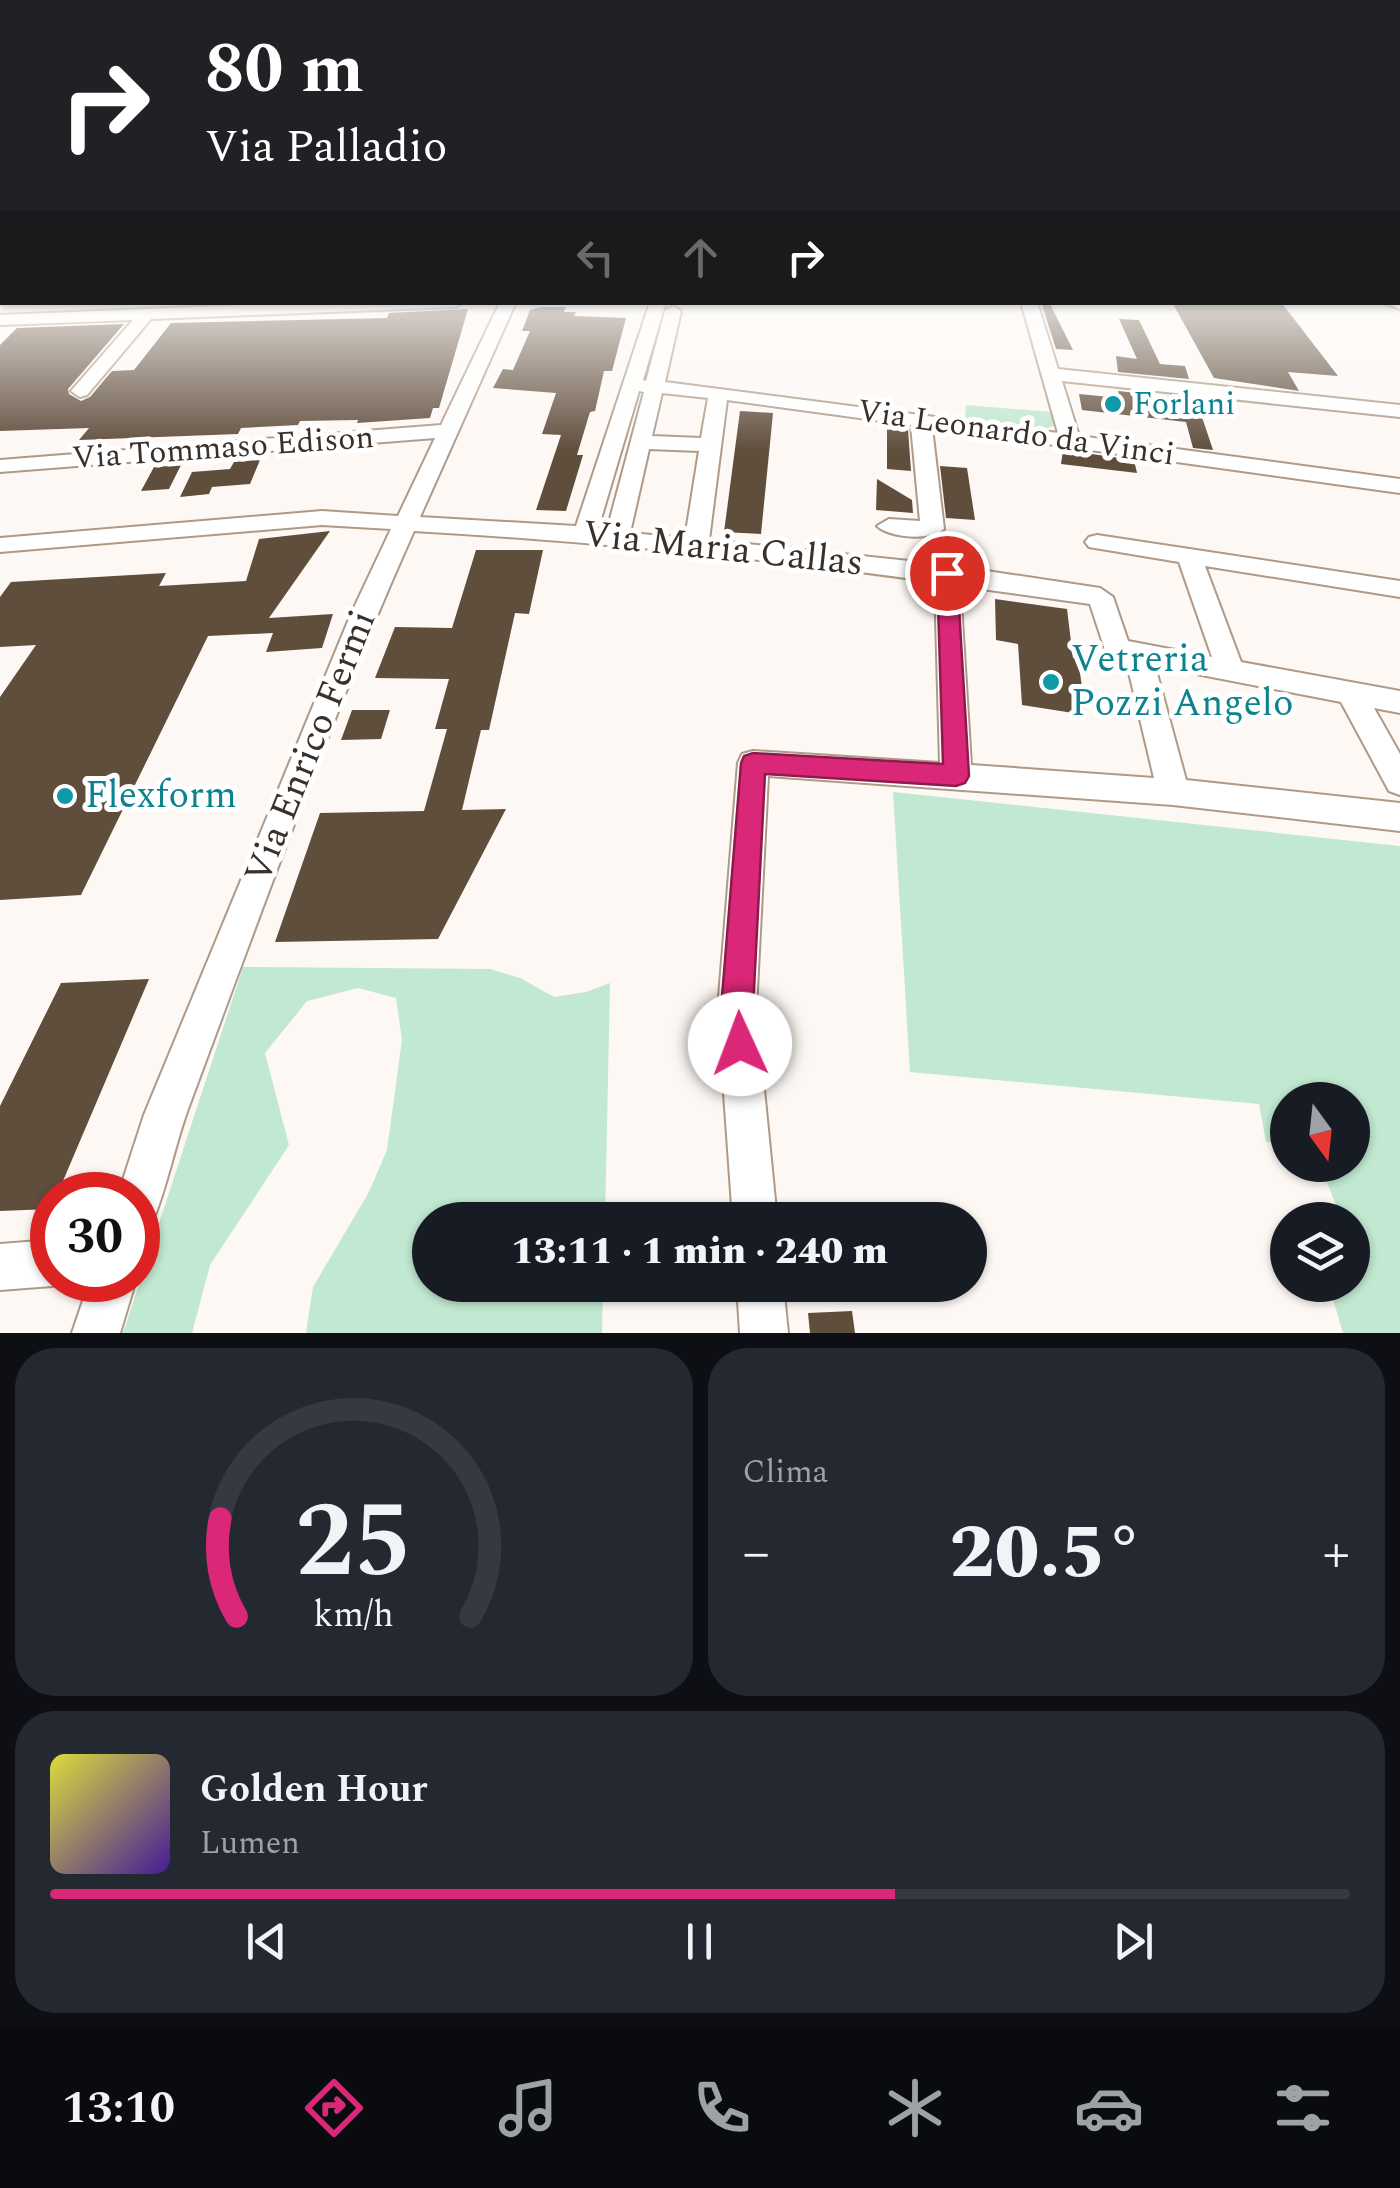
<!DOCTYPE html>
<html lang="it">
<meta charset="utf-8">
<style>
body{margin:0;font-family:Spectral,serif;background:#242831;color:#f1f3f6;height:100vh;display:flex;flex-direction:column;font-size:38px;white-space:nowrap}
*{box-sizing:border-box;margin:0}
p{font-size:32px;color:#9ea1a6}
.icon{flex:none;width:55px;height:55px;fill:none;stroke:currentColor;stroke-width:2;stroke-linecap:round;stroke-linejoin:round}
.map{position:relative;height:1333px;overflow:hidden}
.details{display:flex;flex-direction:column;gap:15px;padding:15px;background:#0d0f14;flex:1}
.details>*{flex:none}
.guide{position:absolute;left:0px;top:0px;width:1400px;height:305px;box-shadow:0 2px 8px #0004;background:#202124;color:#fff;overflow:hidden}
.needle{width:65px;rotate:165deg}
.tools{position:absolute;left:1270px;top:1082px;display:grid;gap:20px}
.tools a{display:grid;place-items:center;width:100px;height:100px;border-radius:50%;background:#171b24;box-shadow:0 2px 8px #0004;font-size:50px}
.speed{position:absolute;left:30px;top:1172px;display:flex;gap:20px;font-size:50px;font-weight:700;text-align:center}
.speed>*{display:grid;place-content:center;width:130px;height:130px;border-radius:50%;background:#171b24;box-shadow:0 2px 8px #0004;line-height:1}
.speed .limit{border:15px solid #d22;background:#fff;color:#111}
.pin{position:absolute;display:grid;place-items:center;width:85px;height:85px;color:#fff;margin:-42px;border:5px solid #fff;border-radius:50%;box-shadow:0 2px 10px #0007}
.me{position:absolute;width:110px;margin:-55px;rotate:358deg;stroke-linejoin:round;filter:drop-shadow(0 0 8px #0008)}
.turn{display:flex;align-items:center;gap:35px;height:210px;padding:0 40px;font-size:45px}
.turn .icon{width:130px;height:130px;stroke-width:2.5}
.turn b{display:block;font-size:70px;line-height:85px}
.lanes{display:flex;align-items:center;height:95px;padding:0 40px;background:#0003;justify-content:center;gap:50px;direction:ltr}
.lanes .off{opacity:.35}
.big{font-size:75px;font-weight:800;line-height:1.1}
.details .tile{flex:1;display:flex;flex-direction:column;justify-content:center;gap:15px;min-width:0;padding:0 35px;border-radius:40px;background:#242831}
.details .dial{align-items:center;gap:0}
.dial svg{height:260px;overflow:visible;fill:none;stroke:#363941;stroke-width:7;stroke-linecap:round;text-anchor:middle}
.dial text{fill:#f1f3f6;stroke:none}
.song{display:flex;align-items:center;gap:30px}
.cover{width:120px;height:120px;border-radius:15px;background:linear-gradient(135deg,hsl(60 70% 55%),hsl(260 70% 35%))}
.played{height:10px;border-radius:5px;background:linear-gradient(90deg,#db2777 65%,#363941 65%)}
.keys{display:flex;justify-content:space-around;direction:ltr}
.heat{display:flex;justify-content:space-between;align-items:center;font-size:55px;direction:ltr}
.details .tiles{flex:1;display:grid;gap:15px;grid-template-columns:1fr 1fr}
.tile:last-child{grid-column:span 2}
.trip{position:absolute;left:412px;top:1202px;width:575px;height:100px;border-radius:50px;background:#171b24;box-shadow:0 2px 8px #0004;font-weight:800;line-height:100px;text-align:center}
.tabs{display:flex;height:160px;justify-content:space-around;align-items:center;background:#090b0e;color:#9ea1a6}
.tabs .icon{width:70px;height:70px}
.tabs .on{color:#db2777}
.tabs b{font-size:45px;color:#f1f3f6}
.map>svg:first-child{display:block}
</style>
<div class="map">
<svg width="1400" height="1333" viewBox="0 0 1400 1333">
<rect width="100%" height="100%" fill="#fdf8f4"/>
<g fill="#c1e8d0">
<polygon points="966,405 1052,412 1056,425 1040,431 965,421"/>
<polygon points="893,792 1400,846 1400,1333 1343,1333 1329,1285 1352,1285 1352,1220 1342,1220 1320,1165 1352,1165 1352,1100 1288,1100 1287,1144 1266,1142 1259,1104 910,1072"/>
<polygon points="243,967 490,969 520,978 554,997 586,992 610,983 605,1220 430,1220 430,1285 603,1285 602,1333 306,1333 313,1287 369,1192 387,1150 402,1040 396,998 358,988 307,1001 265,1053 289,1145 210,1265 192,1333 123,1333"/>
</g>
<g fill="#604e3d">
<polygon points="1049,302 1073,350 1056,349 1042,305"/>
<polygon points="1172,302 1281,302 1338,376 1288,372 1299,391 1214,378"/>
<polygon points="541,307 566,307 564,312 576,312 574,316 626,318 612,371 604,371 595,411 590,412 577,455 583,455 566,511 536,510 561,435 542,434 556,393 493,388 503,369 513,370 530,331 522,331 530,310"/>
<polygon points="468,309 439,408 433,408 430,418 357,423 358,420 300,421 298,425 241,428 238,434 79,440 89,428 0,431 0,345 17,328 124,324 68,389 69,394 81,401 90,397 112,371 134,370 171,323 387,318 389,313"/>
<polygon points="1119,319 1139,320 1160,364 1185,366 1189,379 1118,372 1116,356 1137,359"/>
<polygon points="1118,391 1196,399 1213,450 1193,448 1186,422 1082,410 1079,394 1120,398"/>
<polygon points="740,411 773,413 761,534 724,532"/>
<polygon points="887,428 908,429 911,471 887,469"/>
<polygon points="1063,450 1134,460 1137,473 1061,464"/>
<polygon points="260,460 250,484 212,487 209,494 180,497 192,472 230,469 234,462"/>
<polygon points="181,465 169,489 141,491 154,467"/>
<polygon points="940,466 967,468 975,520 946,518"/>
<polygon points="877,479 912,500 913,513 876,510"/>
<polygon points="330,531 269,618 333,614 322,648 266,652 273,633 208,636 81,895 0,900 0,697 36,645 0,647 0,597 11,582 166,573 159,586 246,581 259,539"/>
<polygon points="476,550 543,550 529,614 515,613 489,730 481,730 462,810 506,809 438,939 275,942 320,813 424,811 447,729 435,729 449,679 375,678 395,627 452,628"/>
<polygon points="995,599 1067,609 1073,658 1078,659 1086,715 1022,705 1018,644 996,640"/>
<polygon points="352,710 390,710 381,739 341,740"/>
<polygon points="149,979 57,1195 52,1195 52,1209 0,1211 0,1106 61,983"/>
<polygon points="852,1311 855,1333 810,1333 808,1313"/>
</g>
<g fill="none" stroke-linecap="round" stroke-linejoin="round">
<g stroke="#af9987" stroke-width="4">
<g id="minor">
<polygon points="1398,299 1400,309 1381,302 1398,302"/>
<polygon points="319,302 464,302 456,307 151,319 87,395 80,397 71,391 133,320 0,325 0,315"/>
<path d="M500 302H516L420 517 576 526 650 302H666L643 380 646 381 665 311 673 306 681 311 665 382 1058 433 1021 302H1037L1058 369 1400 405V417L1062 381 1079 436 1400 479V493L932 428 944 529C931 541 890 538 877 526L889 519 920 521 911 425 727 400 709 540 947 565 1100 588 1113 597 1128 641 1212 657 1179 562 1089 547 1085 542 1089 537 1097 535 1400 581V597L1205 566 1241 662 1400 691V713L1374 708 1400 754V795L1389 791 1341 702 1155 666 1186 780 1400 803V831L1173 805 768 776 756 1009 777 1220H733L718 1009 738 763 742 754 753 751 940 763 935 582C762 558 588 541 414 531 330 719 260 916 188 1109 175 1145 168 1183 154 1218L138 1224V1195H118L144 1115 351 614 391 529 322 525 0 552V538L322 511 398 516 435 438 0 472V460L441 425ZM639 391 644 392 607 530 598 529ZM662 393 708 398 701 438 652 436ZM649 449 699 451 685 538 630 533ZM960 586 1090 604 1107 656 1126 660 1154 778 971 765Z"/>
<polygon points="52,1240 52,1280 67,1280 52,1286 0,1290 0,1244"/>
<polygon points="90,1280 136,1280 120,1333 72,1333"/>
<polygon points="737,1285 783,1285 788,1333 740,1333"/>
</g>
</g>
<use href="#minor" fill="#fff" fill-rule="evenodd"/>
</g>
<linearGradient id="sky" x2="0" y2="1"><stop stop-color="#99c8ef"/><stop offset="0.59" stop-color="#fefcfa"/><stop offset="1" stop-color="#fefcfa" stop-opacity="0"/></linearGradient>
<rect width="1400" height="451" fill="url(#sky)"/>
<polygon fill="#db2777" stroke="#8e194d" stroke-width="2.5" points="947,566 957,573 969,776 965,783 956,786 765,774 753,1009 756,1044 751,1056 740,1060 729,1056 721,1009 741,763 744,756 753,753 943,764 937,573"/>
<g fill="#0f9aa8" stroke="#fff" stroke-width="4">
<circle cx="1113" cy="404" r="10"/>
<circle cx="1051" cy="682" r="10"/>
<circle cx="65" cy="796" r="10"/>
</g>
<g text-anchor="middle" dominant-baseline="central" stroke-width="10" stroke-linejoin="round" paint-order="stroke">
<g font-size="32" fill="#0d838f" stroke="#fff" text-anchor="start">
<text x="1133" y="404">Forlani</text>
</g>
<g font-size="32" fill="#3a312a" stroke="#fff">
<text transform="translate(1016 433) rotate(8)">Via Leonardo da Vinci</text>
<text transform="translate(223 448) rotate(-4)">Via Tommaso Edison</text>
</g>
<g font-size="38" fill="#3a312a" stroke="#fff">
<text transform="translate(723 549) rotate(6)">Via Maria Callas</text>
<text transform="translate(311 747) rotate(-68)">Via Enrico Fermi</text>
</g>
<g font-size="38" fill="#0d838f" stroke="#fff" text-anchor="start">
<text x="1071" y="660">Vetreria<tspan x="1071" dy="44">Pozzi Angelo</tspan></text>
<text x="85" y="796">Flexform</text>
</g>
</g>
</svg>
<div class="tools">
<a><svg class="needle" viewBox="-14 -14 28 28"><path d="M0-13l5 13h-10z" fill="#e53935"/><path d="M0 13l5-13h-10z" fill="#9ea1a6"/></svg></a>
<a><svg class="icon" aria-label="layers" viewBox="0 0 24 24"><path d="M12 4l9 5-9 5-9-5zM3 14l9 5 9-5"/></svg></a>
</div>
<div class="speed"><div class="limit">30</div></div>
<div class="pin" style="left:947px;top:573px;background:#d93025"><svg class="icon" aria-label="arrive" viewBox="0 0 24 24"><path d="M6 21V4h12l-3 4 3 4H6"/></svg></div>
<svg class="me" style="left:740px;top:1044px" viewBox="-20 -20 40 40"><circle r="19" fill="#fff"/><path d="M0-13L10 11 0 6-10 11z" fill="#db2777"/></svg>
<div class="trip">13:11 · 1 min · 240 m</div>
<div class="guide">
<div class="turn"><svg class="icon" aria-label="right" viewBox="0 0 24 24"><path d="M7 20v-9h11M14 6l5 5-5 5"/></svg><div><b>80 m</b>Via Palladio</div></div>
<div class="lanes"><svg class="icon off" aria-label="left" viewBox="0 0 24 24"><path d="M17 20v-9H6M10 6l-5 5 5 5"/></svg><svg class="icon off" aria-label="ahead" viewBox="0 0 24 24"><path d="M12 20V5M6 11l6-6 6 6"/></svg><svg class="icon" aria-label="right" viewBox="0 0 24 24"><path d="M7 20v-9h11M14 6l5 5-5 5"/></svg></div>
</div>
</div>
<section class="details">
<div class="tiles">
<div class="tile dial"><svg viewBox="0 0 100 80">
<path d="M14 69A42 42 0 1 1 86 69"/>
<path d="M14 69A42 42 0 0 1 9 39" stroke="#db2777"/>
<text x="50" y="56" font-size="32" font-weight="700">25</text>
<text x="50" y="72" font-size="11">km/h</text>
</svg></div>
<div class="tile"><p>Clima</p>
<div class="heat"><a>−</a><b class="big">20.5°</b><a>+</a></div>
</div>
<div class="tile">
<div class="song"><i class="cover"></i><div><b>Golden Hour</b><p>Lumen</p></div></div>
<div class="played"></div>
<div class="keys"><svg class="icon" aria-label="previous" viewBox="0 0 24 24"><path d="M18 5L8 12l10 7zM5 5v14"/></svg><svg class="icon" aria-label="pause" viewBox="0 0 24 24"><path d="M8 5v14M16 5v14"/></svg><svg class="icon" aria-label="next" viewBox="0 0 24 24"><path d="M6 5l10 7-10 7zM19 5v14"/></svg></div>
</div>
</div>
</section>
<nav class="tabs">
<b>13:10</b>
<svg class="icon on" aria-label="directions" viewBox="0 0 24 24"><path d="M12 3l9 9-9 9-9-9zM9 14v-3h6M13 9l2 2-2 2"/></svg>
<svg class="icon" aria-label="music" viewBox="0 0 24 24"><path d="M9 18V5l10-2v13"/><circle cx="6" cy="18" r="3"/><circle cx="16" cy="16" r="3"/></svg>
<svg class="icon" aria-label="phone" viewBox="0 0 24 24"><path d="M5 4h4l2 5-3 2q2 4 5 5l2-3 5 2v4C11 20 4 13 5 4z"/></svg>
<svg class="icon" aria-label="climate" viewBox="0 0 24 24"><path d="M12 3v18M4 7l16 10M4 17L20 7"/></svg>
<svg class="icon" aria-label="car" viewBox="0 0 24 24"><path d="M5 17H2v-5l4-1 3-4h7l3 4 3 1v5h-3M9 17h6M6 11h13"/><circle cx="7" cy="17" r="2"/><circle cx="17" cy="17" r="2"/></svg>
<svg class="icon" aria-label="filters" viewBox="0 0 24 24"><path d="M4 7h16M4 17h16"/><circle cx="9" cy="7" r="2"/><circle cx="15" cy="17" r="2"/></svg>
</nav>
